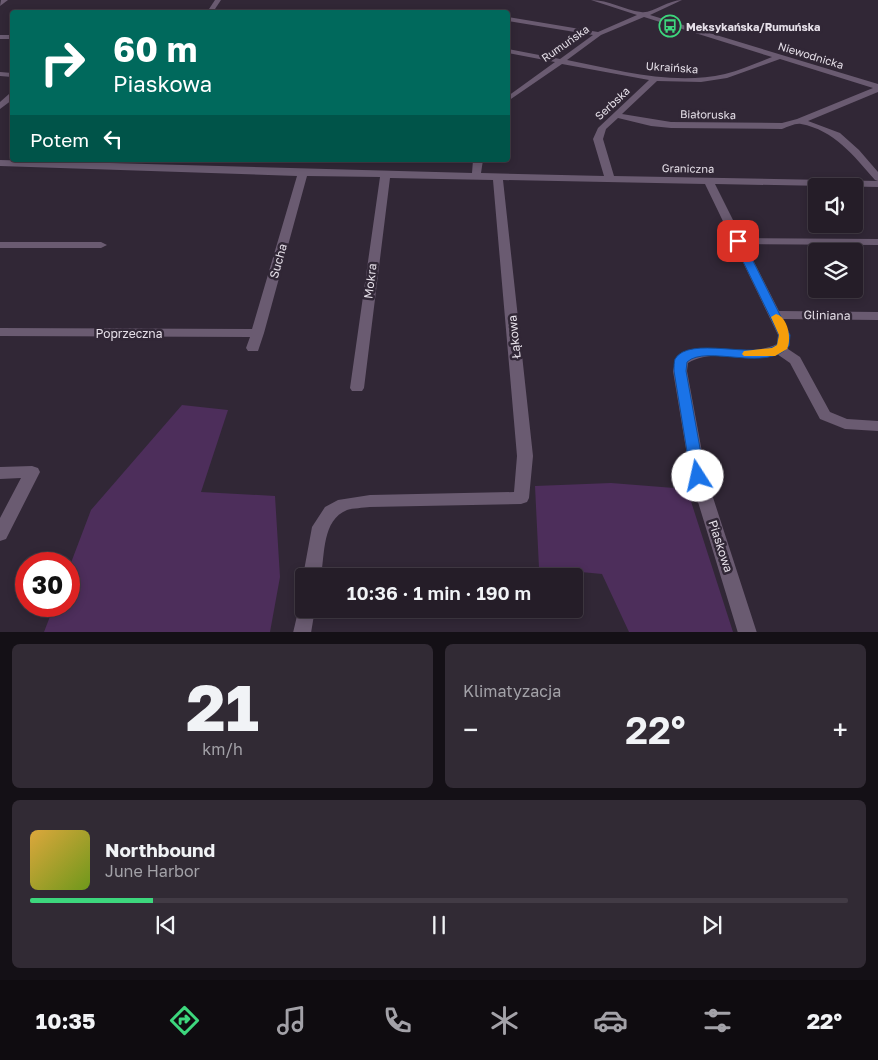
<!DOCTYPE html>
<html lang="pl">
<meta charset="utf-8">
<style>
body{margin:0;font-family:"Golos Text",sans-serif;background:#312a34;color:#f1f3f6;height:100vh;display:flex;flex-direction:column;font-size:19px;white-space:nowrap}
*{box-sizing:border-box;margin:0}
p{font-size:16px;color:#a3a2a8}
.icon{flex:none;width:28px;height:28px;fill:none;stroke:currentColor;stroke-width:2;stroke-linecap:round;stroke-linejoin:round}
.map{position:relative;height:632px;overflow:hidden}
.side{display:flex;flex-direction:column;gap:12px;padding:12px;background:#141016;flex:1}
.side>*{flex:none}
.banner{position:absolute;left:10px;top:10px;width:500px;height:152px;border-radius:5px;box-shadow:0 2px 8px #0003,0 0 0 1px #423b45;background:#00695c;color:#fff;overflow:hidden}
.buttons{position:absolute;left:808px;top:178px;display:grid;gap:10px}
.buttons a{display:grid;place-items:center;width:55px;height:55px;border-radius:5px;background:#251d28;box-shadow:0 2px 8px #0003,0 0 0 1px #423b45;font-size:25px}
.speed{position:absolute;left:15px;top:552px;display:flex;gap:10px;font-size:25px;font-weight:700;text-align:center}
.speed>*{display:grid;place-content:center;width:65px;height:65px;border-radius:50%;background:#251d28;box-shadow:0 2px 8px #0003,0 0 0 1px #423b45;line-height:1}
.speed .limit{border:8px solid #d22;background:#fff;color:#111}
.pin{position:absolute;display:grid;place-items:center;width:42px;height:42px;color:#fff;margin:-21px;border-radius:10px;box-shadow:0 2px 8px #0006}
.me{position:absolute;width:55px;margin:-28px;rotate:350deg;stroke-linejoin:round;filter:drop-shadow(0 0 4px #0008)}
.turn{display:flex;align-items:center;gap:18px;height:105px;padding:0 20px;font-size:22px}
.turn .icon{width:65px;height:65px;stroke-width:2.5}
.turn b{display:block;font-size:35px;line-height:42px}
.then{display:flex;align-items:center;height:48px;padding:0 20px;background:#0003;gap:10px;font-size:19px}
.big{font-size:38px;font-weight:600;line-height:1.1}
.side .card{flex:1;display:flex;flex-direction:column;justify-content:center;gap:8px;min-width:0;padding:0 18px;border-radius:8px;background:#312a34}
.side .dial{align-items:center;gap:0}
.dial b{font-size:65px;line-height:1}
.song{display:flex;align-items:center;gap:15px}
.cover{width:60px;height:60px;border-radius:8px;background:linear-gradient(135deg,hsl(40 70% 55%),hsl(80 70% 35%))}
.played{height:5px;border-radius:2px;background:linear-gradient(90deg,#3dd77d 15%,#423b45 15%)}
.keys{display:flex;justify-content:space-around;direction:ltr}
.heat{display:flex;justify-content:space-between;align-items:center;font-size:28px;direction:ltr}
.side .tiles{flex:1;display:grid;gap:12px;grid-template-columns:1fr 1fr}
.card:last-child{grid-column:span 2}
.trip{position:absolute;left:295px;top:568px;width:288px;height:50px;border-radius:5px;background:#251d28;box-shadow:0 2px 8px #0003,0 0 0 1px #423b45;font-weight:600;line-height:50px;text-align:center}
.dock{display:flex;height:80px;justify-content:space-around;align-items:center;background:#0f0c10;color:#a3a2a8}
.dock .icon{width:35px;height:35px}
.dock .selected{color:#3dd77d}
.dock b{font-size:22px;color:#f1f3f6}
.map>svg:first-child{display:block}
</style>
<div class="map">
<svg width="878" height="633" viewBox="0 0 878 633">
<rect width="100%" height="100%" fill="#312736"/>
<g fill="#4d2e5b">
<polygon points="182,405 228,410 201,492 275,496 280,577 270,632 44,632 54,606 69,606 69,568 91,510"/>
<polygon points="611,483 687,489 733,632 629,632 602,574 539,568 535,486"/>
</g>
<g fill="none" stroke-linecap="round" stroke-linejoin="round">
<g fill="#6a5b71" fill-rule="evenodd">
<polygon points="1,0 8,0 0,6"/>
<polygon points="215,0 221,0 213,12 207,12"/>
<path d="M591 0C609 0 624 10 641 12 652 14 668 0 682 0L650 15 878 84V92L808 121 840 133 859 150 878 172V181L875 180C854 156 834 130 801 124 795 123 788 127 782 129L671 128 651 126 618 118 606 129 603 139 614 176 878 181V187L715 184 742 238 878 239V245L745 244 779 311 878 312V320L782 319 790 335 788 349 800 357 830 412 847 419 878 421V431L845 429 820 419 790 363 777 354C748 364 714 347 688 363L687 371 707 479 757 633H738L691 479 673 371 676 358C710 338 744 360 777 344L778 335 705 184 503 180 533 456 529 498 527 502 521 504 370 507C363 508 353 508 347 510 322 520 325 554 321 576H303L312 527 325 507 338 500 370 495 514 492 517 456 493 180 390 178 364 388 362 391H352L350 388 380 177 307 176 264 333 258 351H248L246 348 250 337 0 336V328L252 329 297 176 0 166V160L472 173 473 160H483L481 173 604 176 593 139 598 128 649 80 562 64 508 101V96L555 62 508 53V49L560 59 593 35 508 21V17L598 32 637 15ZM644 17 772 57C757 63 741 70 725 74 673 86 618 70 567 60L601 35ZM780 59 873 88 797 119 782 123 671 122 622 114 657 81 701 82 727 78Z"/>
<rect x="0" y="35" width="12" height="4"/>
<polygon points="0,72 12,73 12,77 0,76"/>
<polygon points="9,94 12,94 12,100 0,109 0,102"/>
<polygon points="0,242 101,242 107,245 101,248 0,248"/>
<polygon points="32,466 38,468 40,472 6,539 0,541 0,518 21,478 0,479 0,467"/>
<polygon points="304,602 304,609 315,609 311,633 293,633 300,603"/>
</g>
</g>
<path fill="#1a73e8" stroke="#114b97" d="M738 238 743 241 790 335 789 346C768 373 706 344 687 362L686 371 705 476 703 479 698 481 693 479 691 476 674 371C674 367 674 362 675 359 689 335 755 360 777 345L779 335 733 241Z"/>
<path fill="#f59e0b" d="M776 314C788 317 792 339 787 349L775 356H744L742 354 744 351 772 348 777 345 779 335 771 317Z"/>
<defs>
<g id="bus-ring" transform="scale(1.125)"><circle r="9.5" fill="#312736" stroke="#3dd77d" stroke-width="1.5"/><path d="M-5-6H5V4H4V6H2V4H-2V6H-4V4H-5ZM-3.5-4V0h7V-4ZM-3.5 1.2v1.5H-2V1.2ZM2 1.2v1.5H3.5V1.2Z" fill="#3dd77d"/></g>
</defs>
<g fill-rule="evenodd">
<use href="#bus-ring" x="670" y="26"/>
</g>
<g text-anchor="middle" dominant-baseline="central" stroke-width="5" stroke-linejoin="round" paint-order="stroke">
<g font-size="11" font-weight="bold" fill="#e6e0e9" stroke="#312736" text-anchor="start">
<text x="686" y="26">Meksykańska/Rumuńska</text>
</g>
<g font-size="11" fill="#e6e0e9" stroke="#312736">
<text transform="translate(565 43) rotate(-35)">Rumuńska</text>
<text transform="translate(811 55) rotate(17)">Niewodnicka</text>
<text transform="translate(672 67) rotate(4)">Ukraińska</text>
<text transform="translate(612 103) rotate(-43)">Serbska</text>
<text transform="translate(708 114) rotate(1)">Białoruska</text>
<text transform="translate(688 168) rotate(1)">Graniczna</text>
</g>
<g font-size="12" fill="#e6e0e9" stroke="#312736">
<text transform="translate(278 261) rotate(-74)">Sucha</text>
<text transform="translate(370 281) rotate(-83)">Mokra</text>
<text transform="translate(827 315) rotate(1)">Gliniana</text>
<text x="129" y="333">Poprzeczna</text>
<text transform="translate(514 337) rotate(-96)">Łąkowa</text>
<text transform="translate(721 546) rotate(72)">Piaskowa</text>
</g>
</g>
</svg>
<div class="buttons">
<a><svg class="icon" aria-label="sound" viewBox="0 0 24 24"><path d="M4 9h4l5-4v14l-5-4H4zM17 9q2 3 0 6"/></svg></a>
<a><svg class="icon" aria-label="layers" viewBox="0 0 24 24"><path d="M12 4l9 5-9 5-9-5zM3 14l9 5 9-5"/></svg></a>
</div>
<div class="speed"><div class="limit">30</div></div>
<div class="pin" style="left:738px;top:241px;background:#d93025"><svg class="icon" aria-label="arrive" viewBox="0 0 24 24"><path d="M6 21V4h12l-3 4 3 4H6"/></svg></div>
<svg class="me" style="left:698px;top:476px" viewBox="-20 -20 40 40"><circle r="19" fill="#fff"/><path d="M0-13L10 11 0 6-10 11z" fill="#1a73e8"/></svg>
<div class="trip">10:36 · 1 min · 190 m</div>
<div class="banner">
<div class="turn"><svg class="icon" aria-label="right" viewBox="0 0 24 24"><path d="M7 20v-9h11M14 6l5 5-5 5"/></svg><div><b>60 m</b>Piaskowa</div></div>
<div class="then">Potem<svg class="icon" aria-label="left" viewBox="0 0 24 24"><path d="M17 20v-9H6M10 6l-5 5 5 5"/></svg></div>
</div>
</div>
<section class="side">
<div class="tiles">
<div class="card dial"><b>21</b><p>km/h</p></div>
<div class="card"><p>Klimatyzacja</p>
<div class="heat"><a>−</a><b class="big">22°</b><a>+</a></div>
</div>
<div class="card">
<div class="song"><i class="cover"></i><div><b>Northbound</b><p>June Harbor</p></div></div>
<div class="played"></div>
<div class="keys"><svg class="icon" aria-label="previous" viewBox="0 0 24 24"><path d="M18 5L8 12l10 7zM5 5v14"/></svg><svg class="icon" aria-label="pause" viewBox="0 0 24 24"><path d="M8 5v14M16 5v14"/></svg><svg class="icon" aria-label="next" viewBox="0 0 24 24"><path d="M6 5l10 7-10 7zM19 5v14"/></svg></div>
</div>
</div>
</section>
<nav class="dock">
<b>10:35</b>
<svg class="icon selected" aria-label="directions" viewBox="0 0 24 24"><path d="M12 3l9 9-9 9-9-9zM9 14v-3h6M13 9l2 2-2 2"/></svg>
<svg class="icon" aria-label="music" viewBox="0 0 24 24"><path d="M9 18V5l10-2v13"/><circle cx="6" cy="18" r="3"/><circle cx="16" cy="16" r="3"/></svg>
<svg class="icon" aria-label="phone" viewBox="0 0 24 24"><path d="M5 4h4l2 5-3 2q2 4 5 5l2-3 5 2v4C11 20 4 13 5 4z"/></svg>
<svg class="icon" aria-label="climate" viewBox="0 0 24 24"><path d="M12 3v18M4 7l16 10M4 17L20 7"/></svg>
<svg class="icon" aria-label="car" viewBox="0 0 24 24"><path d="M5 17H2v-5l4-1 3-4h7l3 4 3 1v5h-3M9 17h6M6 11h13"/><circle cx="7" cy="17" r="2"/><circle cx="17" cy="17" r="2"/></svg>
<svg class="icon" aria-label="filters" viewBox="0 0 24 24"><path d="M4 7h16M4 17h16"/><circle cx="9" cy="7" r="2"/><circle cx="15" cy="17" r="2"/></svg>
<b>22°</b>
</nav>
